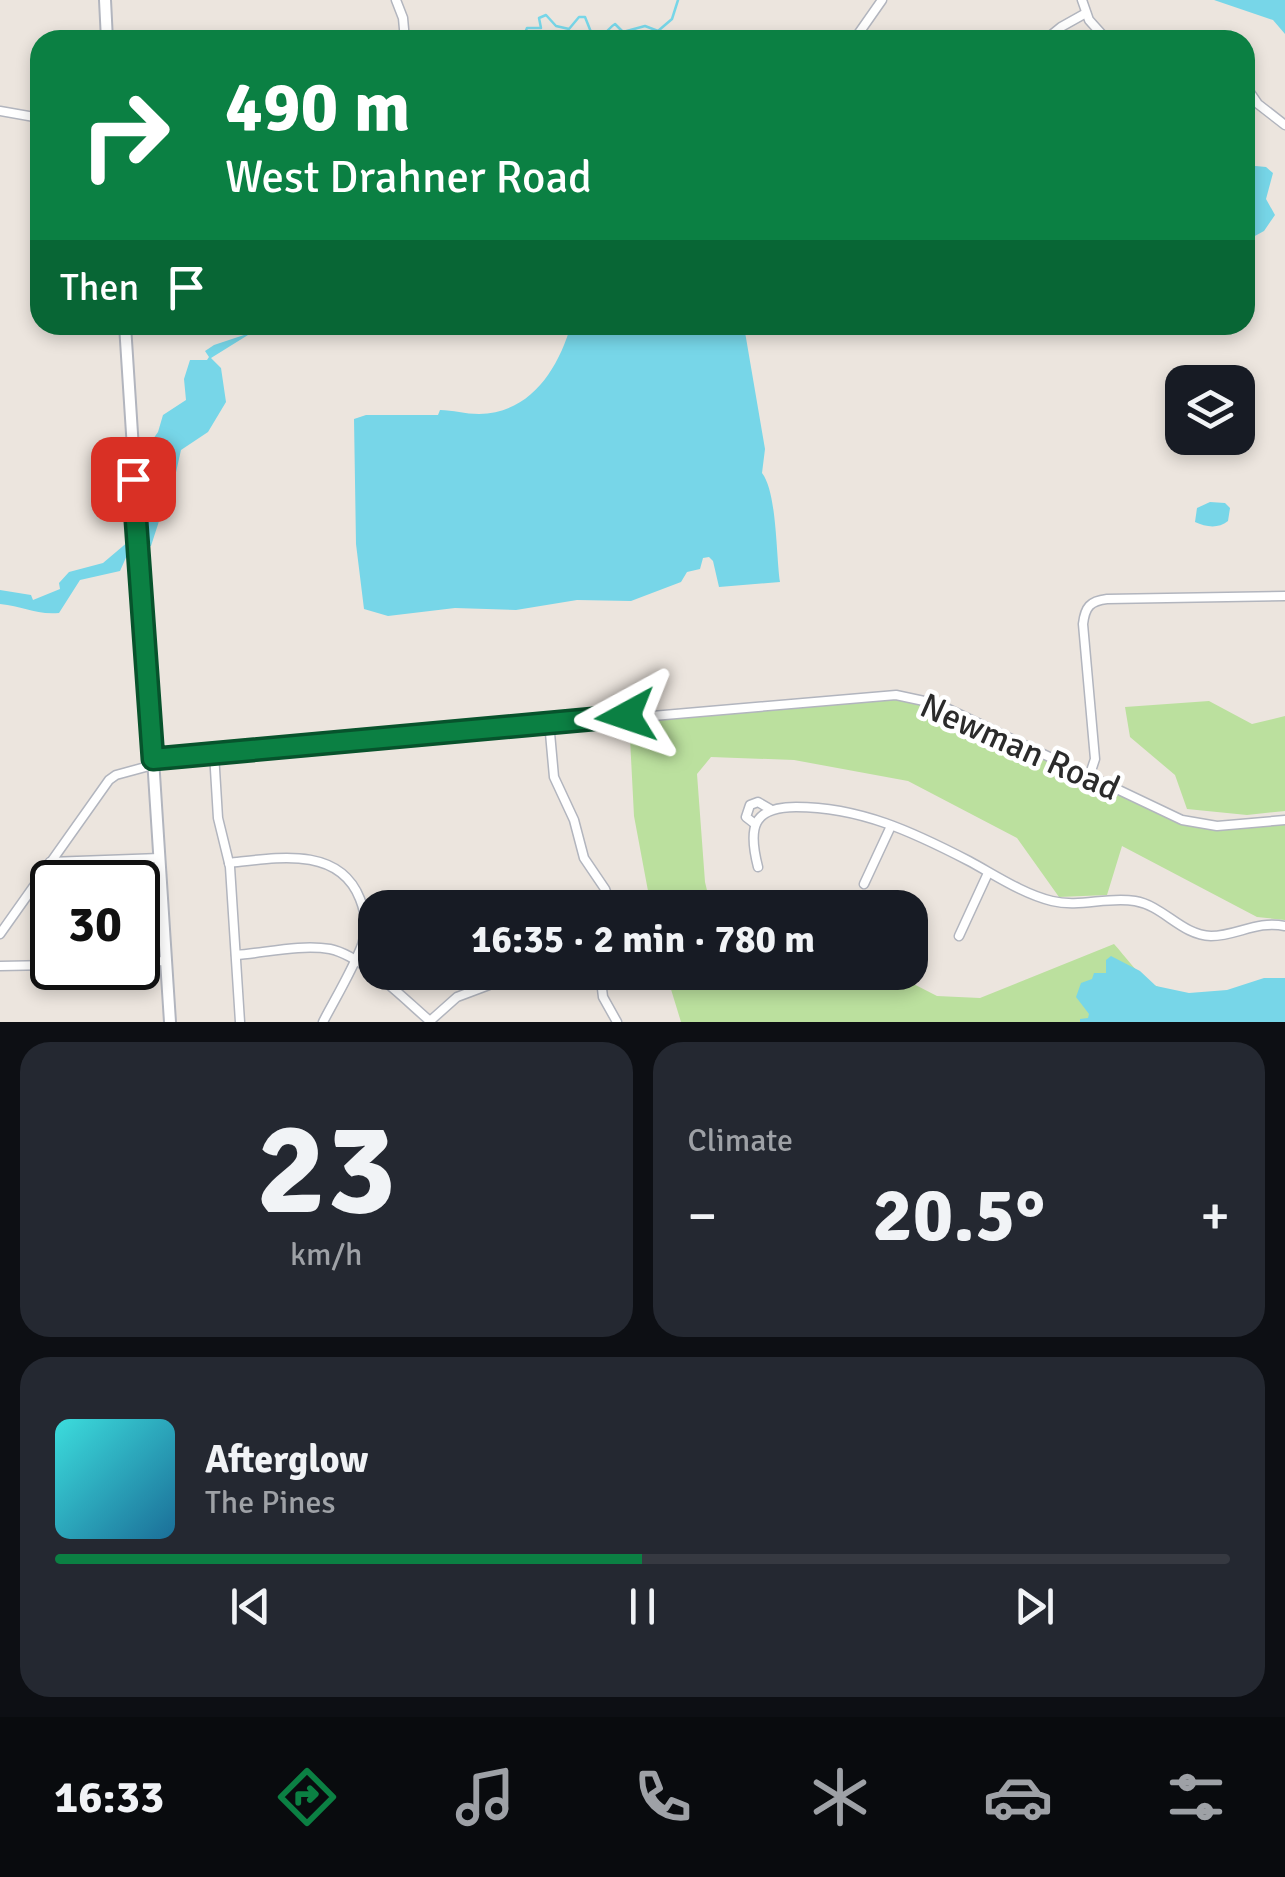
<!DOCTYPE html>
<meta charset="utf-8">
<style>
body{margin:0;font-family:Signika,sans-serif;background:#242831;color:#f1f3f6;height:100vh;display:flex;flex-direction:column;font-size:38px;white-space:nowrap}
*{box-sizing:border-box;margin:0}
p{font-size:32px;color:#9ea1a6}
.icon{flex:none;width:55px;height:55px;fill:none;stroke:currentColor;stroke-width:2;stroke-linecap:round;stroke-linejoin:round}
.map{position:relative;height:1022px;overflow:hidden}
.sheet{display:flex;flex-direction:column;gap:20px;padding:20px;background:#0d0f14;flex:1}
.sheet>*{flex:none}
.banner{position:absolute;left:30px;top:30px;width:1225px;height:305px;border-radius:30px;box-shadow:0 5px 15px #0003;background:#0b8043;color:#fff;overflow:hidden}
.fabs{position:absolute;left:1165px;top:365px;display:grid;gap:20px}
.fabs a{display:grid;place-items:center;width:90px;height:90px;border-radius:20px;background:#171b24;box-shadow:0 5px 15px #0003;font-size:50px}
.speed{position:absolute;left:30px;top:860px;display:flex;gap:20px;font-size:50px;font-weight:700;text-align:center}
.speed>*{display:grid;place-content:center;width:130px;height:130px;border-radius:50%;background:#171b24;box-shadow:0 5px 15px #0003;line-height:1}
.speed .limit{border:5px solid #111;border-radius:15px;background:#fff;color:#111}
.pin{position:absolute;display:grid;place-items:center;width:85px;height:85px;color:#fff;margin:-42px;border-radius:20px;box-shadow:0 5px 15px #0006}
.me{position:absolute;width:110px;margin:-55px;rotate:265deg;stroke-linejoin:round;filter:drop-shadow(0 0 8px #0008)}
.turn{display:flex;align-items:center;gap:35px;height:210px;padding:0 30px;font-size:45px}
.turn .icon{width:130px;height:130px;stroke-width:2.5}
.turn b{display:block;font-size:70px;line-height:85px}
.then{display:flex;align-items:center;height:95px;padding:0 30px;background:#0003;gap:20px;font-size:38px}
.big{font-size:75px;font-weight:700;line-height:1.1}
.sheet .card{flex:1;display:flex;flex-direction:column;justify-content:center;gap:15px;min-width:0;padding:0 35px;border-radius:30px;background:#242831}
.sheet .dial{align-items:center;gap:0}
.dial b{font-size:130px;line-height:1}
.song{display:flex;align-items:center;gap:30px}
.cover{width:120px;height:120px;border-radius:15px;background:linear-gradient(135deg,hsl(180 70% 55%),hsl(200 70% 35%))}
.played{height:10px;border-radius:5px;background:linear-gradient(90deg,#0b8043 50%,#363941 50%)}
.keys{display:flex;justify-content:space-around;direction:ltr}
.heat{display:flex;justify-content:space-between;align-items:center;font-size:55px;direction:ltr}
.sheet .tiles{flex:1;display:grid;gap:20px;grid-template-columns:1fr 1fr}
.card:last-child{grid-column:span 2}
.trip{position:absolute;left:358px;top:890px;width:570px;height:100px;border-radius:30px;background:#171b24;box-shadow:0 5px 15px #0003;font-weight:700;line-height:100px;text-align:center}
.menu{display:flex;height:160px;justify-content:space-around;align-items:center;background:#090b0e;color:#9ea1a6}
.menu .icon{width:70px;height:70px}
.menu .current{color:#0b8043}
.menu b{font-size:45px;color:#f1f3f6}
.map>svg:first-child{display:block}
</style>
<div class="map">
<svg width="1285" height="1022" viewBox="0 0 1285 1022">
<rect width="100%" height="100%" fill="#ece5de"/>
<g fill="#bbe09e">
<path d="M899 698 923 702 1184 825C1219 834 1250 825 1285 822V920L1257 917 1122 846 1107 895 1059 897 1017 838 908 781 794 760 711 757 697 774 705 882 711 907H651L634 816 629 719Z"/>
<polygon points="1209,701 1252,724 1285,716 1285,811 1247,815 1187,809 1175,775 1130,737 1125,707"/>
<path d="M1114 944C1125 956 1139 976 1152 984 1175 997 1214 995 1239 988 1256 983 1267 977 1285 978V1022H681L666 973H892L937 996 980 998Z"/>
</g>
<g fill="#77d6e8">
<polygon points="1214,0 1285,0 1285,34 1273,20"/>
<polygon points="1245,165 1266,167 1273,173 1266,199 1275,215 1264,231 1253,237 1254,243 1251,245 1247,241 1245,244"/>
<path d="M274 325H281L265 334 248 335 211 358 221 368 226 402 208 432 181 450 170 499 160 518 151 546 148 547 146 542 132 544 120 571 80 580 59 613C35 615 23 606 0 604V590L31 595 33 600 60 589 59 583 69 572 103 563 129 541 146 540 141 456 158 432 163 415 186 400 184 379 190 360H207L209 357 205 351 214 345Z"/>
<path d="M571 325H735L745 332 765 449 762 473C777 492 776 555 780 582L719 587 713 561 709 557 703 558 700 569 687 572 681 582 631 601 577 600 516 610 455 608 388 616 364 609 356 544 354 419 366 415H438L440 410C453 410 465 414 479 414 531 413 558 369 571 325Z"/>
<path d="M1210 502 1225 503 1230 508 1228 521C1218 529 1206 527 1195 522L1197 508Z"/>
<polygon points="1111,956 1140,971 1156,986 1189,993 1227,990 1264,978 1285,978 1285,1022 1080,1022 1080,1019 1088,1018 1089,1014 1076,997 1081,983 1092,979 1094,973 1106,973 1106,960"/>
</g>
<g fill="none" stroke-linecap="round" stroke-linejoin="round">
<path stroke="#77d6e8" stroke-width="2.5" d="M522 40 527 28H541L539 18 546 15 556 26 569 29 579 17H585L591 32C604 42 606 29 615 24L623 32 645 26 658 31 672 19 678 0"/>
<g stroke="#b2b5be" stroke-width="11">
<g id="street">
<polyline points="396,0 403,18 405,40"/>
<polyline points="1082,0 1089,20 1107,40"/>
<polyline points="854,40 882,0"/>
<polyline points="1045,40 1061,27 1086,13"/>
<polyline points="1245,85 1258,104 1285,125"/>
<polyline points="0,111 40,118"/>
<polyline points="549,722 554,777 574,820 584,858 605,889 612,908"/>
<polyline points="214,753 218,818 230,867 240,1022"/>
<polyline points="153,759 896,695 938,704 1182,820 1217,826 1285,820"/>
<path d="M1089 777 1095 759 1083 624C1085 607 1090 601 1107 599L1285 596"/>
<polyline points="755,824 746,817 750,805 758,802 770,809"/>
<polyline points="50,862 160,858"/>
<path d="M229 863C275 858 339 845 360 899 366 914 367 931 362 945 352 971 336 997 323 1022"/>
<path d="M758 867C748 828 752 807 796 807 860 807 913 832 969 861 995 875 1023 894 1052 901 1080 908 1107 896 1135 901 1164 906 1181 935 1211 936 1237 936 1257 920 1285 926"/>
<polyline points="864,884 891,826"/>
<polyline points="0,934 109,780 116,775 153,765"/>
<polyline points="959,936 988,873"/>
<path d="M236 955C265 953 300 944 330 949 363 956 405 1000 431 1022"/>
<polyline points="138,962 166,961"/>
<polyline points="0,966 52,965"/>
<polyline points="600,972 603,997 617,1022"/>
<polyline points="430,1021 457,997 489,985"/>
</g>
</g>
<g stroke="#b2b5be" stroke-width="14">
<g id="secondary">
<polyline points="105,0 107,40"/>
<polyline points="125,325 170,1022"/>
</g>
</g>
<use href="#street" stroke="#fff" stroke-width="8"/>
<use href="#secondary" stroke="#fff" stroke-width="10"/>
</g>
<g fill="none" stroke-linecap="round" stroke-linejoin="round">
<g stroke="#07532c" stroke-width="25">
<polyline id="route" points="133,479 153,759 626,716"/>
</g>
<use href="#route" stroke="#0b8043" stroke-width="18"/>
</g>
<g text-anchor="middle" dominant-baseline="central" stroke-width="9" stroke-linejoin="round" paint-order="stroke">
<g font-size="35" fill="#2b2b2b" stroke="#fff">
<text transform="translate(1020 747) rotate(24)">Newman Road</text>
</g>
</g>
</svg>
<div class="fabs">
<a><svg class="icon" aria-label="layers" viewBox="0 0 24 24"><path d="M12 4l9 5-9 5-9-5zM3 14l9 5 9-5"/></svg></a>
</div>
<div class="speed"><div class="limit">30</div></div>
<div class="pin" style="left:133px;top:479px;background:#d93025"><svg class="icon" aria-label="arrive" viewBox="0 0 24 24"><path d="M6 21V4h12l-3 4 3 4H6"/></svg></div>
<svg class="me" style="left:626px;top:716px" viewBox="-20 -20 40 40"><path d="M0-17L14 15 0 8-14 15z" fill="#0b8043" stroke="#fff" stroke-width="4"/></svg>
<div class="trip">16:35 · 2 min · 780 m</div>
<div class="banner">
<div class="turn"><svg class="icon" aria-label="right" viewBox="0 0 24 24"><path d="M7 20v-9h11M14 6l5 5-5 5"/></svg><div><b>490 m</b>West Drahner Road</div></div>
<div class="then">Then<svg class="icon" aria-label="arrive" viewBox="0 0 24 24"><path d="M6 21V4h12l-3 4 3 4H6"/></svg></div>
</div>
</div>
<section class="sheet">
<div class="tiles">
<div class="card dial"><b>23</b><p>km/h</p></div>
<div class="card"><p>Climate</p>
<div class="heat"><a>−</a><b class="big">20.5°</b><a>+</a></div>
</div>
<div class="card">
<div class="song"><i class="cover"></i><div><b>Afterglow</b><p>The Pines</p></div></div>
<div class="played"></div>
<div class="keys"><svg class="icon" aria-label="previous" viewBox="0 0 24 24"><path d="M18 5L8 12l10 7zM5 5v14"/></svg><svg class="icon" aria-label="pause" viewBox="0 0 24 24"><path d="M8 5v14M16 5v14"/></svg><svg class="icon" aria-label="next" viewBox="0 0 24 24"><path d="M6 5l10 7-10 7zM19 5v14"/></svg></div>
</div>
</div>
</section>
<nav class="menu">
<b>16:33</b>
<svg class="icon current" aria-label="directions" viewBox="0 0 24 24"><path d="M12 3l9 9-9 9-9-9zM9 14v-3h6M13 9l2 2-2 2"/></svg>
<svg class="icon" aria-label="music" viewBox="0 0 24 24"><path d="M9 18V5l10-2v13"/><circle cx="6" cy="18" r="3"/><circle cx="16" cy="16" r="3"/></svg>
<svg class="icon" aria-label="phone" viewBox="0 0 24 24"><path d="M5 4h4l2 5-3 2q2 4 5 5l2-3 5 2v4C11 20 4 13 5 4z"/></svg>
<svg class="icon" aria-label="climate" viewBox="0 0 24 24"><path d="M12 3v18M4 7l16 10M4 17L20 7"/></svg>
<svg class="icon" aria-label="car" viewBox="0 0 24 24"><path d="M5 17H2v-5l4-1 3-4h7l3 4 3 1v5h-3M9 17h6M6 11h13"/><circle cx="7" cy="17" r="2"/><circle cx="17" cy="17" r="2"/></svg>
<svg class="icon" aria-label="filters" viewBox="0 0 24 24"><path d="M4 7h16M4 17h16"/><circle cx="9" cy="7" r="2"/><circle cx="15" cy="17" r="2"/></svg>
</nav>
